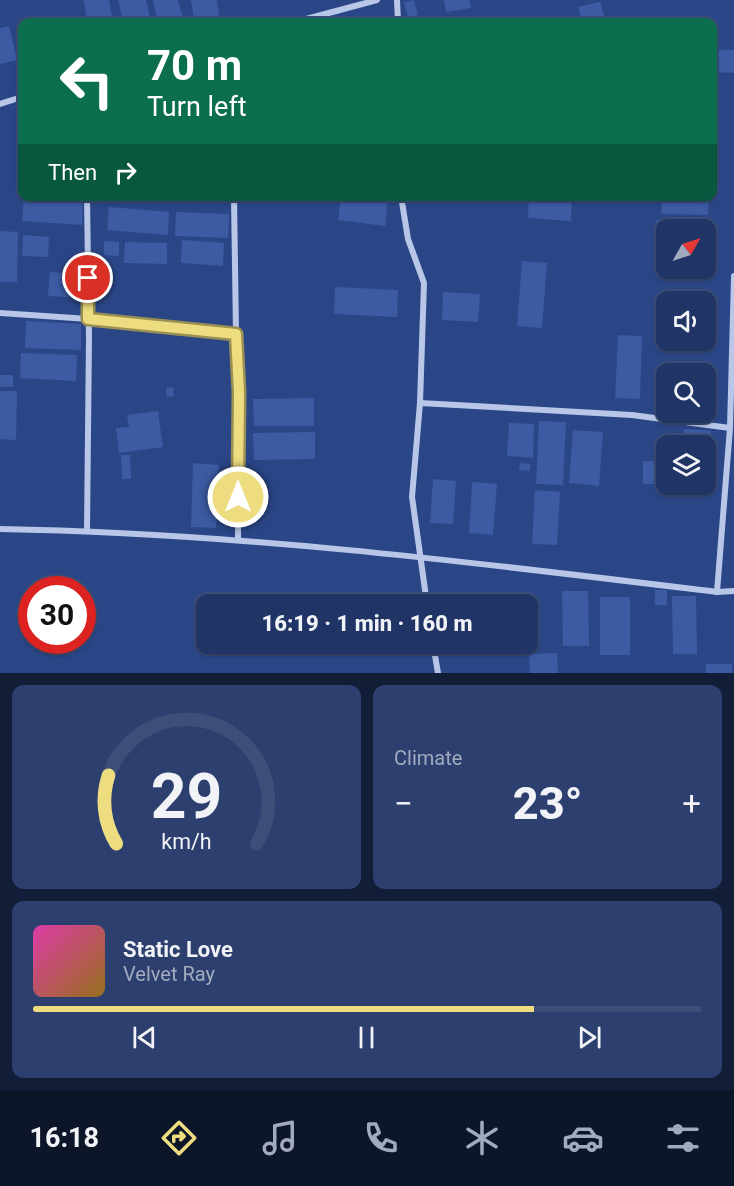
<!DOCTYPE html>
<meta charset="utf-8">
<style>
body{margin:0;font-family:Roboto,sans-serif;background:#2d3f6e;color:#f1f3f6;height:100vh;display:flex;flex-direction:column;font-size:22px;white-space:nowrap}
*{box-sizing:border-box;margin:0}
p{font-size:20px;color:#a2aabf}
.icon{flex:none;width:33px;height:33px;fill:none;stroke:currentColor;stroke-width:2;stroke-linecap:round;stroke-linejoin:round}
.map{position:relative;height:673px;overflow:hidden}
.sheet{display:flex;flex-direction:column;gap:12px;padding:12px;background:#121d38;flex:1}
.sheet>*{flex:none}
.top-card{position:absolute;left:18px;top:18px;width:699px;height:183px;border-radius:12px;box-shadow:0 2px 4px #0004,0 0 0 2px #3d4f79;background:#0b6e4f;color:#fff;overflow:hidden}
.needle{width:39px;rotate:51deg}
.tools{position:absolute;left:656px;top:219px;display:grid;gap:12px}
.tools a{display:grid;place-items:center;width:60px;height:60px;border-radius:12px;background:#203465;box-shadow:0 2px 4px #0004,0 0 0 2px #3d4f79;font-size:30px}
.speed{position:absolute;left:18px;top:576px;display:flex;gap:12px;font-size:30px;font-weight:700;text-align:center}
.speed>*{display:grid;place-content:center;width:78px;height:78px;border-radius:50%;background:#203465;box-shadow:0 2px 4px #0004,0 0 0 2px #3d4f79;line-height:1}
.speed .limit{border:9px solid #d22;background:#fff;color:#111}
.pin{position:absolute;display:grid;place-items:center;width:51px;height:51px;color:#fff;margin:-26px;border:3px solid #fff;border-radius:50%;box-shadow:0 2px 6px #0007}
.me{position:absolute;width:66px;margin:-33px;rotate:0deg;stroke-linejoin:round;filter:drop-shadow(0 0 4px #0008)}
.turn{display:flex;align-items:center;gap:21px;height:126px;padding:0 30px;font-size:27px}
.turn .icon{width:78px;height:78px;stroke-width:2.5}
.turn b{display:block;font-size:42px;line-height:51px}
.then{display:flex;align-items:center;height:57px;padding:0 30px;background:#0003;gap:12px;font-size:22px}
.big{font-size:45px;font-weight:800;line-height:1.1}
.sheet .card{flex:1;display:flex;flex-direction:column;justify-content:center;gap:9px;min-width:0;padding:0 21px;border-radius:12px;background:#2d3f6e}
.sheet .dial{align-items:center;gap:0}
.dial svg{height:156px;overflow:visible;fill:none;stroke:#3d4f79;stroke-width:7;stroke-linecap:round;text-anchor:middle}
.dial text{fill:#f1f3f6;stroke:none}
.song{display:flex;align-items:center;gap:18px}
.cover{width:72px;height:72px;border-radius:9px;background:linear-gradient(135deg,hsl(320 70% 55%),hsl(40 70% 35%))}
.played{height:6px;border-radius:3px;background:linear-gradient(90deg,#eddd80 75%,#3d4f79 75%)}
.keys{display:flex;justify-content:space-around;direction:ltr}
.heat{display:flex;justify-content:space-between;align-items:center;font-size:33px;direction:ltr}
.sheet .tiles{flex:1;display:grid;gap:12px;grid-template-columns:1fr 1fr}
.card:last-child{grid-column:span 2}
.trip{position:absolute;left:196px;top:594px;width:342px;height:60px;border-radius:12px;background:#203465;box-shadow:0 2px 4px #0004,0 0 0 2px #3d4f79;font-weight:800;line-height:60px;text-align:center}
.menu{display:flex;height:96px;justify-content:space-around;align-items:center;background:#0d1528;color:#a2aabf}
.menu .icon{width:42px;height:42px}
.menu .current{color:#eddd80}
.menu b{font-size:27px;color:#f1f3f6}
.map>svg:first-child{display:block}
</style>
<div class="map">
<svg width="734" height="673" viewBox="0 0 734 673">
<rect width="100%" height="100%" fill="#2b4687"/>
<g fill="#3c5ba3">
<polygon points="84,0 109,0 113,22 87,22"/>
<polygon points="118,0 146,0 151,22 123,22"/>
<polygon points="153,0 178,0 184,22 158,22"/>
<polygon points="191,0 217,0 219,16 194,20"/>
<polygon points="414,0 418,15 408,17 404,2"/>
<polygon points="444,0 469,0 471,8 446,12"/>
<polygon points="600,2 605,18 582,22 578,7"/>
<polygon points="539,16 540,22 510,22 510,21"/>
<polygon points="9,26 17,60 0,64 0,28"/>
<polygon points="712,50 734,50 734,73 712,72"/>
<polygon points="24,196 83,198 82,225 22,221"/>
<polygon points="184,196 228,196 228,202 184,201"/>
<polygon points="341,196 388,196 385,226 338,220"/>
<polygon points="529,196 572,196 571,221 528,218"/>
<polygon points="662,196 709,196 708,215 661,214"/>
<polygon points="109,207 169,212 168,235 107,230"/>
<polygon points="176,212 229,214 228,238 175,236"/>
<polygon points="656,220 709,222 708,248 705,248 705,230 666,230 666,246 655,246"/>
<polygon points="0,231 18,232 17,282 0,282"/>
<polygon points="23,235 49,237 48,257 22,256"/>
<polygon points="182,240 224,243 223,266 181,263"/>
<polygon points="104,241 119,242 119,256 104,255"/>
<polygon points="125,242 167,243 167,264 124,263"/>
<polygon points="522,261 547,263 542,328 517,326"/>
<polygon points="50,272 80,274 79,298 48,296"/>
<polygon points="335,287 398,290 397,317 334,314"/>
<polygon points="443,292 480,294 478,322 442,320"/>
<polygon points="26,321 81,324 81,350 25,348"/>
<polygon points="618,335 642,336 640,399 615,398"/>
<polygon points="21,353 77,355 76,381 20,378"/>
<rect x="0" y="375" width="13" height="12"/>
<polygon points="173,387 174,396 167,397 166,388"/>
<polygon points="0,391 17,391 16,440 0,439"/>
<polygon points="314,398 314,426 254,426 253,399"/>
<polygon points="158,411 163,447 119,453 116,428 129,427 127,415"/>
<polygon points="539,421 566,422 563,485 536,484"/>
<polygon points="509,423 534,424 533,458 507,456"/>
<polygon points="684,429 711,431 710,454 705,454 705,446 683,446"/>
<polygon points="573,430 603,432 599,486 569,483"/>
<polygon points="315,432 315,459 254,460 253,433"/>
<polygon points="121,455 130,455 131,479 122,479"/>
<rect x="643" y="461" width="23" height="23"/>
<polygon points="193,463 219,465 216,528 191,527"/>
<polygon points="520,463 530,464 530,471 519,470"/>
<polygon points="433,479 456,481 453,524 430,523"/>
<polygon points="472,482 497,484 493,535 469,533"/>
<polygon points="535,490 560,492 557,545 532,544"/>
<rect x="655" y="590" width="12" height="15"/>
<polygon points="562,591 588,591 589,646 563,646"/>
<polygon points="672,596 696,596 697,654 673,654"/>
<rect x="600" y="597" width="30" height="58"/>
<polygon points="557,653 558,673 530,673 529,654"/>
<rect x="706" y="664" width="26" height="9"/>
</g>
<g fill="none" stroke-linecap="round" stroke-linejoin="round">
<g stroke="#b8c6e8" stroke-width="6">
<polyline points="397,0 398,22"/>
<polyline points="295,22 377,0"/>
<polyline points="0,104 22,97"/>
<polyline points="234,196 236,334 239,392 238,540"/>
<polyline points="401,196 408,239 424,283 420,403"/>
<polyline points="0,313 89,319 236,334"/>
<path d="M0 529C241 533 479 563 717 592L734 591"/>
<polyline points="87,530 89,337 87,196"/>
<polyline points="717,592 730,428 734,276"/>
<polyline points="427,604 412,497 420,403 632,415 730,428"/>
<polyline points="433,644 438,673"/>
</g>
</g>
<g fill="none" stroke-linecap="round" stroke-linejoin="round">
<g stroke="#9a9053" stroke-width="15">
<polyline id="route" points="88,278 88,319 236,334 239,392 238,497"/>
</g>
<use href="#route" stroke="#eddd80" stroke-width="10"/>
</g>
</svg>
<div class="tools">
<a><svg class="needle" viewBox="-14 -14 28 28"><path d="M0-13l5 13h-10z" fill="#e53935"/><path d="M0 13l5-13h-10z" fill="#a2aabf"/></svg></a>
<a><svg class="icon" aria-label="sound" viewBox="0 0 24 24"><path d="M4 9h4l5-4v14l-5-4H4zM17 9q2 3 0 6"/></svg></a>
<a><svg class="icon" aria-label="search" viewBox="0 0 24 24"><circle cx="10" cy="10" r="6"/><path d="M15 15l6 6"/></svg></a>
<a><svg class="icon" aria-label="layers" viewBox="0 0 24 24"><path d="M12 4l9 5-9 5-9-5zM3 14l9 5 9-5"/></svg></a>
</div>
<div class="speed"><div class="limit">30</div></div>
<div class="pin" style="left:88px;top:278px;background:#d93025"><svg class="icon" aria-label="arrive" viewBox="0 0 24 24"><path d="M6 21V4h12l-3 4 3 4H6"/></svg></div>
<svg class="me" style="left:238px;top:497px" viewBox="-20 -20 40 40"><circle r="17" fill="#eddd80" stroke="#fff" stroke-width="3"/><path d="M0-11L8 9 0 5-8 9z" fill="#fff"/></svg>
<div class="trip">16:19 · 1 min · 160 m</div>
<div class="top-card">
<div class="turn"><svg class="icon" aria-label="left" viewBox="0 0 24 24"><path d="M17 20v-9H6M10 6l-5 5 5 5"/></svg><div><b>70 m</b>Turn left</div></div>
<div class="then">Then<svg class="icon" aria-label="right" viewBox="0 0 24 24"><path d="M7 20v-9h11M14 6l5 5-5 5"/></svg></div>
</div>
</div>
<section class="sheet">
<div class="tiles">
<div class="card dial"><svg viewBox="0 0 100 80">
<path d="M14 69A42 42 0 1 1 86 69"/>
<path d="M14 69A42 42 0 0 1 10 34" stroke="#eddd80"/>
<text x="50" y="56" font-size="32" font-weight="700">29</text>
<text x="50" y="72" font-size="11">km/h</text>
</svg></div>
<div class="card"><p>Climate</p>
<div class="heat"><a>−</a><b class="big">23°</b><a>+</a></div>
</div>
<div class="card">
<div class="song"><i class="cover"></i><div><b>Static Love</b><p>Velvet Ray</p></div></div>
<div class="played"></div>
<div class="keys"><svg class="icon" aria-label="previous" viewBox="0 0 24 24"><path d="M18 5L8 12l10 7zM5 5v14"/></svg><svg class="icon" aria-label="pause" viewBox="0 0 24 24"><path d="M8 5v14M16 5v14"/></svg><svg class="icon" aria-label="next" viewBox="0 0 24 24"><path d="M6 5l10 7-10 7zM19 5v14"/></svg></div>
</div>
</div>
</section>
<nav class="menu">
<b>16:18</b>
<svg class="icon current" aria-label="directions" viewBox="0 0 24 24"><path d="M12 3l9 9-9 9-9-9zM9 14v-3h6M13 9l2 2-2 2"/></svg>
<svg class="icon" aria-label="music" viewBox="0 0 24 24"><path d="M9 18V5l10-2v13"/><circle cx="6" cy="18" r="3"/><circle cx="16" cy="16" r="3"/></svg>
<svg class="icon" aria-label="phone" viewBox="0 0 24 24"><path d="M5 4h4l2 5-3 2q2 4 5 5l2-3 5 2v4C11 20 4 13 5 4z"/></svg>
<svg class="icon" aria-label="climate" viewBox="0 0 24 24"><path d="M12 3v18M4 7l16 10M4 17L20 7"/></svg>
<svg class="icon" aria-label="car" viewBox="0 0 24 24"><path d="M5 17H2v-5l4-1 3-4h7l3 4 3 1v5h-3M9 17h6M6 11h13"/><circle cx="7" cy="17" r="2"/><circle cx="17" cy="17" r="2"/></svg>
<svg class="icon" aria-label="filters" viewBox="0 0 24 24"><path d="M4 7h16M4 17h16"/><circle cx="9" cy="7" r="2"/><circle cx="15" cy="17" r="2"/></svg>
</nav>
